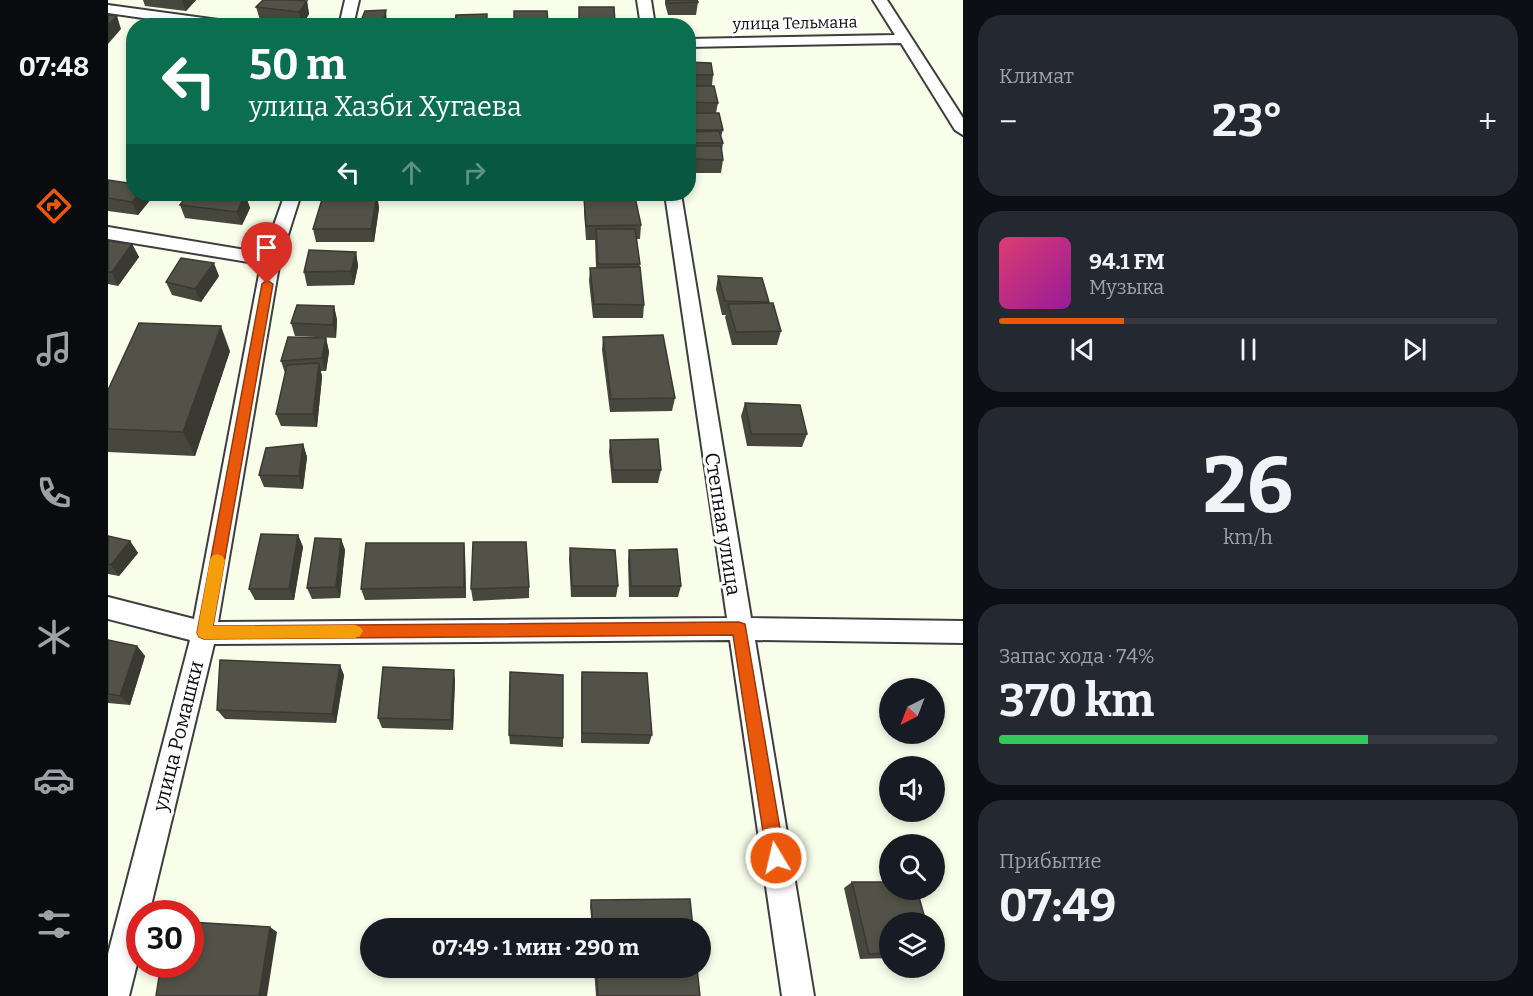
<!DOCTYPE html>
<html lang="ru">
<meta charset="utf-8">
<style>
body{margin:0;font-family:Bitter,serif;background:#242831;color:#f1f3f6;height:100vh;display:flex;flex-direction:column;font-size:22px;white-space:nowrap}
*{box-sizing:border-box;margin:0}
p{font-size:20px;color:#9ea1a6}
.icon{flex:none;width:33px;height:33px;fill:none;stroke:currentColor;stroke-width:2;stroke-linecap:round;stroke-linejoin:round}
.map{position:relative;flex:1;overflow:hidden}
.sheet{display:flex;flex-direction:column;gap:15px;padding:15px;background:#0d0f14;width:570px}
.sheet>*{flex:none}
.guide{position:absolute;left:18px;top:18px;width:570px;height:183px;border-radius:24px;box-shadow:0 3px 9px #0003;background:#0b6e4f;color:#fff;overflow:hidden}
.needle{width:39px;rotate:222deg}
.controls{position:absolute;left:771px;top:678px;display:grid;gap:12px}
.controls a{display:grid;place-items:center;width:66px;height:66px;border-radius:50%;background:#171b24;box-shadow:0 3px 9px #0003;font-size:30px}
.speed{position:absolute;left:18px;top:900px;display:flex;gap:12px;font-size:30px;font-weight:700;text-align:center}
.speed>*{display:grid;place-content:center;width:78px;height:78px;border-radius:50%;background:#171b24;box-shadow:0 3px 9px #0003;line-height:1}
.speed .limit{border:9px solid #d22;background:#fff;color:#111}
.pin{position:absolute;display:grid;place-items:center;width:51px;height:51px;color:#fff;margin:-62px -26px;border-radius:50% 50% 50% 0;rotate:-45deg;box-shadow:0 0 6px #0007}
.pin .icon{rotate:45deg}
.me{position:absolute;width:66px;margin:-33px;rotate:351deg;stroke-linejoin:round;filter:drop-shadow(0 0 4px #0008)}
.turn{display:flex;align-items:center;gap:21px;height:126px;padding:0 24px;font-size:27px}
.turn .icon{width:78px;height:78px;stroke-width:2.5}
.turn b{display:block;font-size:42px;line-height:51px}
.lanes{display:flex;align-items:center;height:57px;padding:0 24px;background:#0003;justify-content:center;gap:30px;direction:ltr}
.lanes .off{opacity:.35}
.big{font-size:45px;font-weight:700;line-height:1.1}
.sheet .widget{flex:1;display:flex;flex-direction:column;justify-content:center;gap:9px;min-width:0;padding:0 21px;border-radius:24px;background:#242831}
.sheet .dial{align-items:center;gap:0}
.dial b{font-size:78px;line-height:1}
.song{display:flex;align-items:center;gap:18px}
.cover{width:72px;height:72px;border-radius:9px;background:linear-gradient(135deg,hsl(340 70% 55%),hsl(300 70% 35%))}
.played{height:6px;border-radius:3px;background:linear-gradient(90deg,#ea580c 25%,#363941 25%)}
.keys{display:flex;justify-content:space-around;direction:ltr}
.heat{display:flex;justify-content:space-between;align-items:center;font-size:33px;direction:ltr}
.charge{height:9px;border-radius:4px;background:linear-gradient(90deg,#34c759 74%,#363941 0)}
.trip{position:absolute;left:252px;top:918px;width:351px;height:60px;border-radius:30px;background:#171b24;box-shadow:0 3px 9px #0003;font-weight:700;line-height:60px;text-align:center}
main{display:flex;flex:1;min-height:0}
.dock{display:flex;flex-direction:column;width:108px;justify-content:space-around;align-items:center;background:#090b0e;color:#9ea1a6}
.dock .icon{width:42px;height:42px}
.dock .on{color:#ea580c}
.dock b{font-size:27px;color:#f1f3f6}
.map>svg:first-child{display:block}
</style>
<main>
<nav class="dock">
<b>07:48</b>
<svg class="icon on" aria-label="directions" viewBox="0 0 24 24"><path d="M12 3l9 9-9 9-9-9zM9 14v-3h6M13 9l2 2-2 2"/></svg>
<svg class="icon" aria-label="music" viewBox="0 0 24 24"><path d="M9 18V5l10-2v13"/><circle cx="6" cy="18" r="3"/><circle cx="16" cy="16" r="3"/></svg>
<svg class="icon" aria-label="phone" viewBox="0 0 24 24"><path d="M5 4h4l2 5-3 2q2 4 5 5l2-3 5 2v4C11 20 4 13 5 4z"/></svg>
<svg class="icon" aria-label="climate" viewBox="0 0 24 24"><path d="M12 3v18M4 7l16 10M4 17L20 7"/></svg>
<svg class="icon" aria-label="car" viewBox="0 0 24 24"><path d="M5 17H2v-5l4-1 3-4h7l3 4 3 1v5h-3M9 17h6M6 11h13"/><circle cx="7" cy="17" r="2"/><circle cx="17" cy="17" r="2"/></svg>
<svg class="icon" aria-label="filters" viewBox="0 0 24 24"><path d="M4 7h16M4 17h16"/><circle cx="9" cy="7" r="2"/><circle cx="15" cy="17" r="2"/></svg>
</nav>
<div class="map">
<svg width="855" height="996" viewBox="0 0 855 996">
<rect width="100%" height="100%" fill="#f9feeb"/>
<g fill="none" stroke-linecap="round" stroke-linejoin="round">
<g stroke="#3e3e3e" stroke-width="4">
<g id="street">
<polygon points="237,0 251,0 245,26 231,26"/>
<polygon points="529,0 543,0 547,26 533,26"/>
<polygon points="765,0 779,0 855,118 855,135 847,130 793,43 580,47 580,39 787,35"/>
<polygon points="0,5 125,22 131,26 91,26 0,13"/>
<polygon points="177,194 193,194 172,260 110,622 619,618 557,194 573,194 643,618 855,621 855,643 647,640 706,996 674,996 622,640 106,644 41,914 32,914 32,952 21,996 0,996 0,954 82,640 0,619 0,597 86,619 153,264 0,239 0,227 156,253"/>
</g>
</g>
<use href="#street" fill="#fff" fill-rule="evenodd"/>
</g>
<g fill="#47473e">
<polygon points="35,0 88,0 78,11 37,6"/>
<polygon points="557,0 589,0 590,2 588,15 560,15 557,4"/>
<polygon points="199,1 201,14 194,25 152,20 148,7"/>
<polygon points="471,7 506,7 507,26 471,26"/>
<polygon points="406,11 439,11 440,26 406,26"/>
<polygon points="379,14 379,26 347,26 347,23"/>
<polygon points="252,23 279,23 279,26 253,26"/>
<polygon points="580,62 605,75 604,86 610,103 608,113 615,130 613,137 615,143 614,151 615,160 613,173 585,173 583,159 584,153 580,137"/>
<polygon points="0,180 26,194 41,194 43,199 30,215 0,211"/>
<polygon points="137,194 142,208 134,225 77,218 72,205"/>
<polygon points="217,194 249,194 249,195 269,195 271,208 266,242 208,242 205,229 218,196"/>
<polygon points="477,194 521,194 521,197 533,225 532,239 529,239 536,305 535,318 485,318 481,281 482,268 488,268 487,240 478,240 476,211 476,198 478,198"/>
<polygon points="0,241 24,244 31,257 10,286 0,284"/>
<polygon points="248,252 250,266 246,285 199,286 196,272"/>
<polygon points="111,276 93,302 64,295 58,282"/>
<polygon points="610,276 661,302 660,303 673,331 669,345 624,345 617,317 618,315 614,315 608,289"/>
<polygon points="226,306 229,320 228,338 187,336 183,323"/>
<polygon points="495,337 567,398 564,411 502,412 494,350"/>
<polygon points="218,338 221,352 218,371 213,371 214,377 209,427 173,426 168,414 177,373 173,361"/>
<polygon points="122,351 87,456 0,452 0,390"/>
<polygon points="637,403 699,434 694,447 639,446 633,416"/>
<polygon points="502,440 553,470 550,483 504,483 501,452"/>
<polygon points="195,444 199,457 195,489 156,487 151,475"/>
<polygon points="190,535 195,547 186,600 147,600 141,589"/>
<polygon points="0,536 22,541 30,553 11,576 0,574"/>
<polygon points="233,539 237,550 232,598 204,599 199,588"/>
<polygon points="356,543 357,554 358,598 257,600 253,589"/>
<polygon points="462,548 510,586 508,597 463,597 461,559"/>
<polygon points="521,550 573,586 570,597 521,597 520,561"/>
<polygon points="421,587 421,598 365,601 363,589"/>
<polygon points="0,640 29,646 37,656 22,705 0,703"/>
<polygon points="474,672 544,735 541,744 473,743 473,682"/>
<polygon points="236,675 228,723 117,719 109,710"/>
<polygon points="347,680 345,730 274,728 270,718"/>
<polygon points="401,735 455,738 455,747 402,744"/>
<polygon points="744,882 782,922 782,958 752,959 736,888"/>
<polygon points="483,900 585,928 484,928 482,906"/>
<polygon points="486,968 589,968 592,996 488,996"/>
</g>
<g fill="#3a3932">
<polygon points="74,0 88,0 78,11"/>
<polygon points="199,1 201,14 194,25 191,12"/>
<polygon points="278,10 279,23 279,26 275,26"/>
<polygon points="9,16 13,29 0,44 0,25"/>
<polygon points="31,194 41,194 43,199 30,215 24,202"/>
<polygon points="137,194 142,208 134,225 129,212"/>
<polygon points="269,195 271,208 266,242 263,229"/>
<polygon points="24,244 31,257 10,286 4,272"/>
<polygon points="248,252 250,266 246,285 243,271"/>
<polygon points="106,263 111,276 93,302 87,289"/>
<polygon points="226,306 229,320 228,338 225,325"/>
<polygon points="113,326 122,351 87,456 75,432"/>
<polygon points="218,338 221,352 218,371 214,358"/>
<polygon points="211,363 214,377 209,427 205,414"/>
<polygon points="195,444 199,457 195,489 191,476"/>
<polygon points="190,535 195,547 186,600 181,589"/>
<polygon points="233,539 237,550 232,598 228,587"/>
<polygon points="22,541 30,553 11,576 3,565"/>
<polygon points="356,543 357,554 358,598 356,587"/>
<polygon points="29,646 37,656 22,705 12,696"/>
<polygon points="232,665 236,675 228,723 224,714"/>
<polygon points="346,670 347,680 345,730 343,720"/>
<polygon points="162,927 169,932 159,996 151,996"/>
</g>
<g fill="#535248" stroke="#3a3932" stroke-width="1.5">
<polygon points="155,0 184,0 199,1 191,12 148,7"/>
<polygon points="560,0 589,0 590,2 561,3"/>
<polygon points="471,7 506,7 507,23 471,22"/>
<polygon points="278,10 275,23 252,23 257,11"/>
<polygon points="406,11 439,11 440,23 406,23"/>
<polygon points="379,14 379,23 347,23 348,15"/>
<polygon points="0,15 9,16 0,25"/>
<polygon points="72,19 125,26 65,26"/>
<polygon points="580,62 603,63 605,75 580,75"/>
<polygon points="580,86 606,86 610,103 580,102"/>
<polygon points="581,113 611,113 615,130 584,130"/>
<polygon points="611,131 615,143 587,143 584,132"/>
<polygon points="585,146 613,146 615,160 587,159"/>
<polygon points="0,180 26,184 26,194 31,194 24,202 0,198"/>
<polygon points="80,194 137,194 129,212 72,205"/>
<polygon points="269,195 263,229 205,229 215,196"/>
<polygon points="527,197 533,225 478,226 476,198"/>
<polygon points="488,229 527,229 532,264 490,264"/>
<polygon points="0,241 24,244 4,272 0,272"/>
<polygon points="201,250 248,252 243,271 196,272"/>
<polygon points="73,258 106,263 87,289 58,282"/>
<polygon points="532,267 536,305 486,304 482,268"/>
<polygon points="610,276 654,278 661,302 617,301"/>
<polygon points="665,303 673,331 628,332 620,304"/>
<polygon points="189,305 226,306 225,325 183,323"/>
<polygon points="31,323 113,326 75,432 0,429 0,390"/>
<polygon points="555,335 567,398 503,399 495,337"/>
<polygon points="180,337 218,338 214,358 173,361"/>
<polygon points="211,363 205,414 168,414 179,365"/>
<polygon points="637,403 692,405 699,434 643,434"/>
<polygon points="550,439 553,470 505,470 502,440"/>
<polygon points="195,444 191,476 151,475 158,448"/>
<polygon points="153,534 190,535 181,589 141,589"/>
<polygon points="0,536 22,541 3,565 0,564"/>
<polygon points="207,538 233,539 228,587 199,588"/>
<polygon points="365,542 418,542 421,587 363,589"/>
<polygon points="258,543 356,543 356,587 253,589"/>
<polygon points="462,548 507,550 510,586 464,586"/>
<polygon points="569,549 573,586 523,586 521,550"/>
<polygon points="0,640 29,646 12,696 0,694"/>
<polygon points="112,660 232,665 224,714 109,710"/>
<polygon points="275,667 346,670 343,720 270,718"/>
<polygon points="402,672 455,675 455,738 401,735"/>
<polygon points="474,672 539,673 544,735 474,733"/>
<polygon points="744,882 782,882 782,890 809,890 818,922 782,922 782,953 761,954"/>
<polygon points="582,899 585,928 485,928 483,900"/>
<polygon points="82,922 162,927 151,996 48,996 53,964 82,964"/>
<polygon points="488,968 589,968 592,996 490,996"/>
</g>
<polygon fill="#ea580c" stroke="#983908" stroke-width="1.5" points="159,280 165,284 105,626 631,622 637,624 677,858 674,865 668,867 662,865 659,858 625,635 96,639 91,637 89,633 154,284"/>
<polygon fill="#f59e0b" points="109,554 114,556 117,560 105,626 247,625 252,627 255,631 252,636 247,638 96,639 91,637 89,633 102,560 104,556"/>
<g text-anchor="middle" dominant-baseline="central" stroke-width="6" stroke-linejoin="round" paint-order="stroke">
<g font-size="16" fill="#0b0b0b" stroke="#fff">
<text transform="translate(687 23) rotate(-1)">улица Тельмана</text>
</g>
<g font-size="20" fill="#0b0b0b" stroke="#fff">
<text transform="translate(615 524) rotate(81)">Степная улица</text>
<text transform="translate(70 736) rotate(-76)">улица Ромашки</text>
</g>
</g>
</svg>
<div class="controls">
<a><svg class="needle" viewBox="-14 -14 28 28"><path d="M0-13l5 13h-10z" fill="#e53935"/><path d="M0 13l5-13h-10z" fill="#9ea1a6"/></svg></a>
<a><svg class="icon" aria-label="sound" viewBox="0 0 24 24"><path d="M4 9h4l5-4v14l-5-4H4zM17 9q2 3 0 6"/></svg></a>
<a><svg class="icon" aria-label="search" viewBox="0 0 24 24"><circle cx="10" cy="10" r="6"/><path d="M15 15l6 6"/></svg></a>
<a><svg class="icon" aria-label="layers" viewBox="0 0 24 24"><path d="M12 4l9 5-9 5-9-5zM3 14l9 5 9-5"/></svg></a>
</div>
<div class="speed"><div class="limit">30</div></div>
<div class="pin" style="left:159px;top:284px;background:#d93025"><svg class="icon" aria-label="arrive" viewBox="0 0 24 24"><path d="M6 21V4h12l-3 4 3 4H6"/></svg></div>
<svg class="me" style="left:668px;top:858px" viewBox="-20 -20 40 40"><circle r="17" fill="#ea580c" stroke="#fff" stroke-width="3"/><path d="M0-11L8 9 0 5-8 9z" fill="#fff"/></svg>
<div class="trip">07:49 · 1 мин · 290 m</div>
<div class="guide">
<div class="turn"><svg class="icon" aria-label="left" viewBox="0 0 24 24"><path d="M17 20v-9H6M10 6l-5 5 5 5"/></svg><div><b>50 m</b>улица Хазби Хугаева</div></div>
<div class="lanes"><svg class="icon" aria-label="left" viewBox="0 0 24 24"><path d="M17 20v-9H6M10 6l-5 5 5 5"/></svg><svg class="icon off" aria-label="ahead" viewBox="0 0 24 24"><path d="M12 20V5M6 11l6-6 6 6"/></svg><svg class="icon off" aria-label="right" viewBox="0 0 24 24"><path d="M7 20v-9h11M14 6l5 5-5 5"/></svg></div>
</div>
</div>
<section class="sheet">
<div class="widget"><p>Климат</p>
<div class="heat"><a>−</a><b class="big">23°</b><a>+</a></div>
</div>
<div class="widget">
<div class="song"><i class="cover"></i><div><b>94.1 FM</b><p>Музыка</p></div></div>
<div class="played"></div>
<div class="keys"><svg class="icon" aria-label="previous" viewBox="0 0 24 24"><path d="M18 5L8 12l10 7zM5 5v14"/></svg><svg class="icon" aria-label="pause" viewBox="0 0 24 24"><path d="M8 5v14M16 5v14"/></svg><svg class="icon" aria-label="next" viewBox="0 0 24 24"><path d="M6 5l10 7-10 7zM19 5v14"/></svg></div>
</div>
<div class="widget dial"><b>26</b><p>km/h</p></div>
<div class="widget"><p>Запас хода · 74%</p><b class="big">370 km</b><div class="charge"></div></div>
<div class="widget"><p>Прибытие</p><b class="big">07:49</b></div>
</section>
</main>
